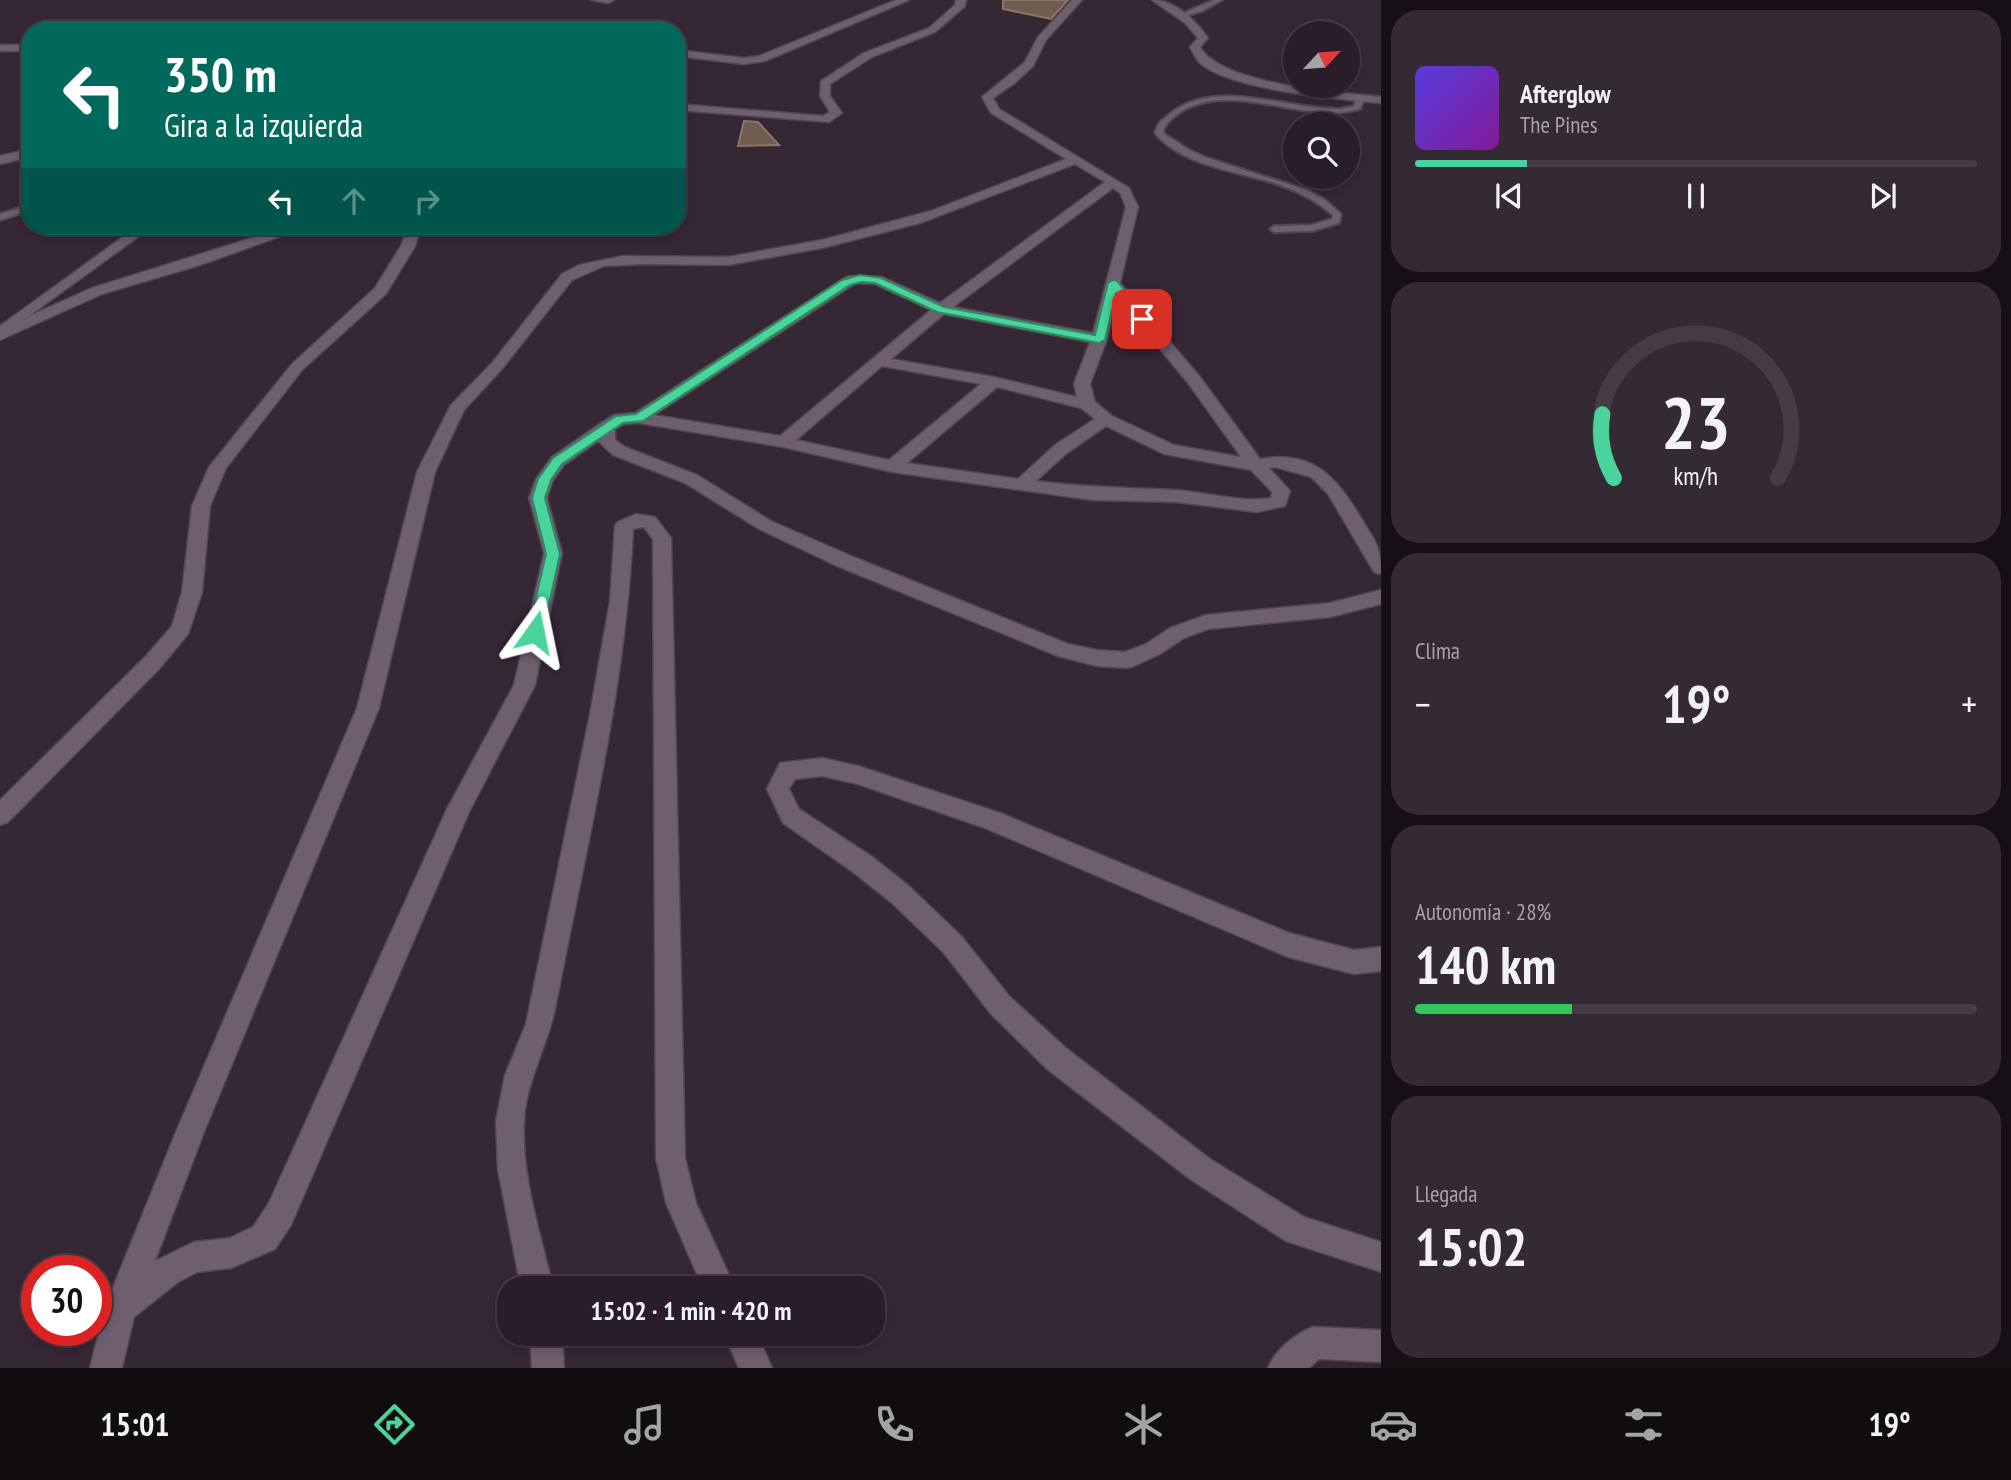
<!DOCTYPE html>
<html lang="es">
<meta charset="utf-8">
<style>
body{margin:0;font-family:"PT Sans Narrow",sans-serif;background:#342a34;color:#f1f3f6;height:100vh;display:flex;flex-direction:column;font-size:26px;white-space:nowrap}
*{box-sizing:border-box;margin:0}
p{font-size:23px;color:#a5a2a8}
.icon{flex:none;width:38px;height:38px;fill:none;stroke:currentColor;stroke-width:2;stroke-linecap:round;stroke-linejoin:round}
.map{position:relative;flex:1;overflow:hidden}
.drawer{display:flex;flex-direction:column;gap:10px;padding:10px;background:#161016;width:630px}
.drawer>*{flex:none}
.top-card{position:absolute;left:21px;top:21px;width:665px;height:214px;border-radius:28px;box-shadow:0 4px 10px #0003,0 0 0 2px #443b45;background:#00695c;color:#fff;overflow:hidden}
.needle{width:46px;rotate:64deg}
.buttons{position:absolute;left:1283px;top:21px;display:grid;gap:14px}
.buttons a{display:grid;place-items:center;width:77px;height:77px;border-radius:50%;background:#281d28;box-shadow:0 4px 10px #0003,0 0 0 2px #443b45;font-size:35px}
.speed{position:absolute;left:21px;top:1255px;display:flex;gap:14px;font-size:35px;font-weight:700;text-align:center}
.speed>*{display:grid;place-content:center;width:91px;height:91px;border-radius:50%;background:#281d28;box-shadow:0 4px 10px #0003,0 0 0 2px #443b45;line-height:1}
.speed .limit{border:10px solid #d22;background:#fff;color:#111}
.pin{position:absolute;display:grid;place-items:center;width:60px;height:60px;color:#fff;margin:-30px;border-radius:14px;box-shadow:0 4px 10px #0006}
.me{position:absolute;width:77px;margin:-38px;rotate:12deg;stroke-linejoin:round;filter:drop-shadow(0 0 5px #0008)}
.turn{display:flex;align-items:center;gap:24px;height:147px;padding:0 28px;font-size:32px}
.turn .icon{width:91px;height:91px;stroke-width:2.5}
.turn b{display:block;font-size:49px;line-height:60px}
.lanes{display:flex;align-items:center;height:66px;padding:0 28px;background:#0003;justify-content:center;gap:35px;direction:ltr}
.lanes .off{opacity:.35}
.big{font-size:52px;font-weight:800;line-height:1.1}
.drawer .widget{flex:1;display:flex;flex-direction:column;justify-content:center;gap:10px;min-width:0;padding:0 24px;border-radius:28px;background:#342a34}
.drawer .dial{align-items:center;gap:0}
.dial svg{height:182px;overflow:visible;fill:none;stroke:#443b45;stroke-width:7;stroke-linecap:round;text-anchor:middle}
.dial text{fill:#f1f3f6;stroke:none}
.song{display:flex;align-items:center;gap:21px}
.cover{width:84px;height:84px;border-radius:10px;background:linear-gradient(135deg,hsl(250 70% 55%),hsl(290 70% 35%))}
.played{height:7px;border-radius:4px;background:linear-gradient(90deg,#4ad49c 20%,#443b45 20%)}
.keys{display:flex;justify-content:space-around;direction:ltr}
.heat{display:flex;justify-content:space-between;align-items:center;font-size:38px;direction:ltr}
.charge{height:10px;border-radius:5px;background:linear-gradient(90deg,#34c759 28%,#443b45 0)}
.trip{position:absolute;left:497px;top:1276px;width:388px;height:70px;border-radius:28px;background:#281d28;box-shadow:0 4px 10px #0003,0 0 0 2px #443b45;font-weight:800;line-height:70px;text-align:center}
.tabs{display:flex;height:112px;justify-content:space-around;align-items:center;background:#100c10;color:#a5a2a8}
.tabs .icon{width:49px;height:49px}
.tabs .on{color:#4ad49c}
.tabs b{font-size:32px;color:#f1f3f6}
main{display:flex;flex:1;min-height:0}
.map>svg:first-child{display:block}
</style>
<main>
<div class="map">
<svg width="1381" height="1368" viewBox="0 0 1381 1368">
<rect width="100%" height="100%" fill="#362735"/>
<g fill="#715c51" stroke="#8b7569" stroke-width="2">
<polygon points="1003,0 1068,0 1051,19 1003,9"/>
<polygon points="744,121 758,122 779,145 738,146"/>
</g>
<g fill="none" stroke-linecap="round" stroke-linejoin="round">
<g stroke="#524551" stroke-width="4">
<g id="lane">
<polygon points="1214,0 1222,0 1202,11 1182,17 1179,15"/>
<path d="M1358 95 1365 97 1360 109C1351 111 1342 113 1333 113 1283 113 1219 82 1175 116 1168 122 1165 124 1163 133L1189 150 1207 158 1307 190 1325 200 1341 214 1339 223 1312 231 1274 232 1270 229 1274 226 1312 225 1332 219 1333 215C1317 201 1300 192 1280 185 1242 172 1181 166 1155 133 1158 122 1162 120 1171 113 1216 77 1288 110 1340 109L1354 106Z"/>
<polygon points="30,205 30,210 0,220 0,214"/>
</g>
</g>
<g stroke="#524551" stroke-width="3">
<g id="street">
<polygon points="591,0 614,0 609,3"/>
<polygon points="896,0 909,0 765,61 744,64 677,56 677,50 744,58 759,56"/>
<path d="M1072 0H1082L1046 40 1033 66 1015 83 993 98 999 109 1129 188 1138 207 1120 283 1200 377 1260 459C1314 450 1336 477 1361 518 1375 542 1381 545 1381 574L1374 572 1328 494 1311 477 1275 467 1269 468 1290 491 1285 506 1257 512 1177 502 1092 500 892 472 783 447 639 423 624 424 615 429V440L625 447 697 475 771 521 851 556 1068 644 1097 650 1125 652 1146 644 1170 628 1206 615 1330 603 1381 590V604L1330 617 1208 629 1184 638 1160 654 1134 666 1127 668 1097 666 1058 656 837 566 759 529 685 483 613 455 598 441 564 465 553 480 547 498 562 553 535 685 469 812 291 1225 275 1249 231 1268 197 1272 178 1282 134 1317 122 1368H90L105 1307 176 1132 357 708 417 472 451 405 492 363 562 274 579 265 623 256 728 257 822 240 931 211 1066 159 991 113 982 97 1025 62 1038 37ZM1075 164 1105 182 940 303 882 277 848 276 635 413 614 415 601 423 552 457 536 479 529 498 544 553 514 685 447 809 269 1203 253 1227 230 1238 194 1242 155 1261 204 1132 379 708 435 472 464 410 502 369 572 280 604 266 644 264 728 265 822 248 920 223ZM1113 188 1120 193 1126 207 1093 333 953 307ZM856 283 875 284 931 310 780 436 654 415ZM1117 297 1188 383 1241 457 1174 445 1112 416 1095 402 1090 384 1107 339ZM944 314 1090 342 1074 384 1077 397 994 377 891 359ZM882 366 981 384 889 460 796 440ZM997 387 1081 408 1095 419 1055 445 1018 479 907 463ZM1106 426 1164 454 1251 470 1272 492 1271 498C1240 503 1207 492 1175 490 1128 488 1083 487 1036 481L1067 453Z"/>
<path d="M1152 0C1175 0 1195 20 1208 38L1200 47C1222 85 1338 92 1381 97V103C1341 99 1225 90 1198 61 1195 57 1192 51 1190 47L1198 38 1185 23Z"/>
<rect x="0" y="45" width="30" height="6"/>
<polygon points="30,149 30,157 0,164 0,156"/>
<polygon points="138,226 153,226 0,337 0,326"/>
<polygon points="408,226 421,226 415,246 386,294 302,370 226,468 210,506 202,592 188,634 160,668 8,822 0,825 0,800 146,656 172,626 182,592 192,506 209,467 292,364 375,288 401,246"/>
<path d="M636 514 655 517 671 538 685 1158 696 1203 735 1288H703L666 1203 656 1158 653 539 644 527 633 529C626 689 586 847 556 1004 549 1044 526 1080 524 1121 521 1176 541 1235 553 1288H521L498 1170 496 1121 505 1075 526 1024 590 714 610 601 615 526 618 522Z"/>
<polygon points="822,758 858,766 1000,813 1289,933 1354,950 1381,947 1381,971 1354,974 1288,957 985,828 858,784 822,776 795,779 789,789 799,809 871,856 910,887 962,937 1009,996 1067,1049 1210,1159 1304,1217 1381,1242 1381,1272 1286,1241 1190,1179 1047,1069 991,1014 944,953 892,903 853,872 783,823 767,789 780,763"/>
<path d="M1313 1327 1381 1330V1362L1319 1359 1309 1368H1268C1275 1350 1295 1334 1313 1327Z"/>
<polygon points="530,1334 562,1334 564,1368 532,1368"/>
<polygon points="724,1334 757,1334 772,1368 739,1368"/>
</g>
</g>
<g stroke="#524551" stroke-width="3">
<g id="secondary">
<polygon points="956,0 966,0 965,6 935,32 872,57 830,84 830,96 842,113 829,122 677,110 677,104 823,116 830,112 820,96 821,81 864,53 929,28 955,5"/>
<polygon points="290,226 309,226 200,265 102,294 0,340 0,329 92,288"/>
</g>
</g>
<use href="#lane" fill="#6f5e6e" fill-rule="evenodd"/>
<use href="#street" fill="#6f5e6e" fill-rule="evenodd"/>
<use href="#secondary" fill="#6f5e6e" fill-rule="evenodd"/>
</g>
<polygon fill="#4ad49c" stroke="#308a65" stroke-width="2" points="860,275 881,278 944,307 1095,335 1108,283 1113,280 1117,281 1147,319 1138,321 1116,294 1105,340 1099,343 937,312 875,283 861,282 850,285 643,421 623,423 562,464 551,480 545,498 560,554 543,632 535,638 530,636 528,632 546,554 532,498 538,479 553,458 616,416 636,414 842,280"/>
</svg>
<div class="buttons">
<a><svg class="needle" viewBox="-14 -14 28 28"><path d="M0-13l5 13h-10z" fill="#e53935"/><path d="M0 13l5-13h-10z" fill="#a5a2a8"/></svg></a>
<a><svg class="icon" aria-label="search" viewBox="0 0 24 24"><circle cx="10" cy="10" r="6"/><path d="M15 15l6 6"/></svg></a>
</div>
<div class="speed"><div class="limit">30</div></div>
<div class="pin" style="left:1142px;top:319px;background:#d93025"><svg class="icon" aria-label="arrive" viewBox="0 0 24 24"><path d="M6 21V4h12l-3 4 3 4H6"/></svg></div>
<svg class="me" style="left:535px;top:632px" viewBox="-20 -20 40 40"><path d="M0-17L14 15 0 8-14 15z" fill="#4ad49c" stroke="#fff" stroke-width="4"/></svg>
<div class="trip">15:02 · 1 min · 420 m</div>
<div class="top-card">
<div class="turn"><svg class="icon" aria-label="left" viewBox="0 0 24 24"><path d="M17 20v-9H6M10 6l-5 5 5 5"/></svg><div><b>350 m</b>Gira a la izquierda</div></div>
<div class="lanes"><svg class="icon" aria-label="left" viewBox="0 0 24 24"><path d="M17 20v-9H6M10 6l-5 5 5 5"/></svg><svg class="icon off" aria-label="ahead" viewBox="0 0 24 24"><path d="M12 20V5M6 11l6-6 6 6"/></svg><svg class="icon off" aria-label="right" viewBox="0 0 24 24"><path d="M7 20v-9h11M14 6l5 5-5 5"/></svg></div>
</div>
</div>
<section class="drawer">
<div class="widget">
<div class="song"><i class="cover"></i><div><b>Afterglow</b><p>The Pines</p></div></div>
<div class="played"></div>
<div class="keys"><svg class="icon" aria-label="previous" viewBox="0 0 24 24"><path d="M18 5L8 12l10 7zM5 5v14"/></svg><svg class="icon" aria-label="pause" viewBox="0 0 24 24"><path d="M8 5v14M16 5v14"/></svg><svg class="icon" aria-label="next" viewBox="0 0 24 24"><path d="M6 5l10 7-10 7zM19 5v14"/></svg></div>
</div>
<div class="widget dial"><svg viewBox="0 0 100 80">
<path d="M14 69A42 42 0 1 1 86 69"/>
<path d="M14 69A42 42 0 0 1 9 41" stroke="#4ad49c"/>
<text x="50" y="56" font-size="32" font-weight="700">23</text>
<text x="50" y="72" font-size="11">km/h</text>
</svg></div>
<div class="widget"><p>Clima</p>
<div class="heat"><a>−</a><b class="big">19°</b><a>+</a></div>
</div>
<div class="widget"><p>Autonomía · 28%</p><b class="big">140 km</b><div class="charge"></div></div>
<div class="widget"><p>Llegada</p><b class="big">15:02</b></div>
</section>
</main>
<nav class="tabs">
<b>15:01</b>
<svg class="icon on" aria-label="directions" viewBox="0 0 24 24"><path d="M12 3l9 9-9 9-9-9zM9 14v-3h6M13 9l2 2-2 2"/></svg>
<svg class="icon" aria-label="music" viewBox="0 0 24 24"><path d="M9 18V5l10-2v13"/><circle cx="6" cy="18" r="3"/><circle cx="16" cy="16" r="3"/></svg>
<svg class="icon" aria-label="phone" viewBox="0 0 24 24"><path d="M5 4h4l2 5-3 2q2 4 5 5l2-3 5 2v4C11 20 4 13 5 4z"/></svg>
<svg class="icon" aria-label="climate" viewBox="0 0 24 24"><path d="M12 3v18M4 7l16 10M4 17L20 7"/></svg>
<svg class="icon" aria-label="car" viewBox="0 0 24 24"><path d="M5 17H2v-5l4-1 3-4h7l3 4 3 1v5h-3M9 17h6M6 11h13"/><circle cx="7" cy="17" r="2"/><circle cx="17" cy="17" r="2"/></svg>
<svg class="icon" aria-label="filters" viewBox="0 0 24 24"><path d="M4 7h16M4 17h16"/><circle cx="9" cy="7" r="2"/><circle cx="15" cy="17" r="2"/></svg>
<b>19°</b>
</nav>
